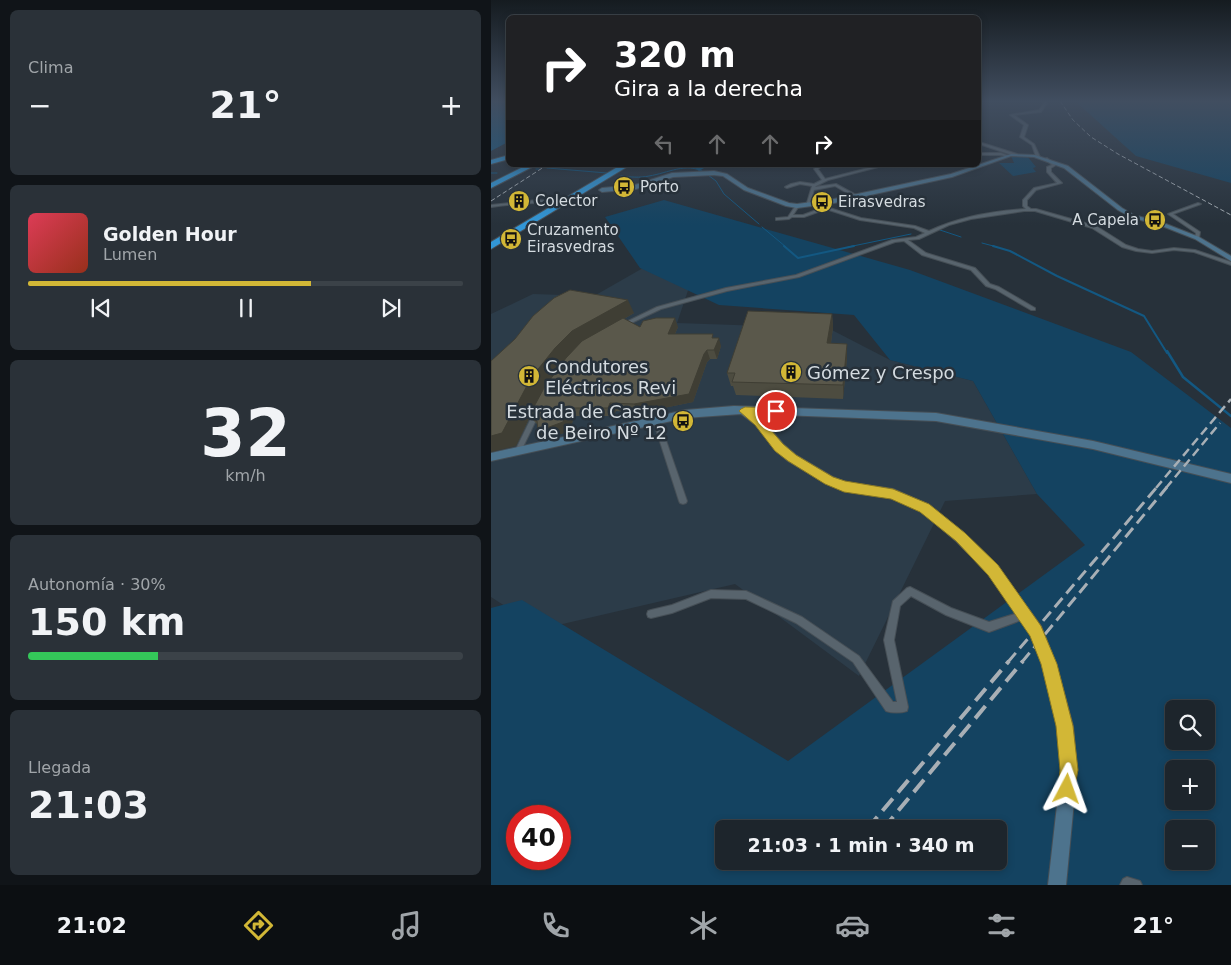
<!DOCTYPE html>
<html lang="es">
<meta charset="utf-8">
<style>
body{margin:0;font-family:"DejaVu Sans",sans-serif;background:#2a3138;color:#f1f3f6;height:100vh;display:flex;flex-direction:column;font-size:19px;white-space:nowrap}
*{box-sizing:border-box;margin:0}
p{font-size:16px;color:#a0a5a9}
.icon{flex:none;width:28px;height:28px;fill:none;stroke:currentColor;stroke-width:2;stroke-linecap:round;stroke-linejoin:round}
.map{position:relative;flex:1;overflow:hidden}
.side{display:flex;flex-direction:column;gap:10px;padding:10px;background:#101418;width:491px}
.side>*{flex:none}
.hud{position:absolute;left:15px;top:15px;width:475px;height:152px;border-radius:8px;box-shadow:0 2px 8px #0003,0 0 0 1px #3b4248;background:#202124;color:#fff;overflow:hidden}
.fabs{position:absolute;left:674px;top:700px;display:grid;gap:10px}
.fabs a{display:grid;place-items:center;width:50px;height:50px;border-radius:8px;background:#1d252c;box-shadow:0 2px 8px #0003,0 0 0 1px #3b4248;font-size:25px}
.speed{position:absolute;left:15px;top:805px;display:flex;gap:10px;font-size:25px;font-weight:700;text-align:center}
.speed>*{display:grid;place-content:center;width:65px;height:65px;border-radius:50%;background:#1d252c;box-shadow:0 2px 8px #0003,0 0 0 1px #3b4248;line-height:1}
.speed .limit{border:8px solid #d22;background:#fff;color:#111}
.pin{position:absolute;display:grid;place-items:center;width:42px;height:42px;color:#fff;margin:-21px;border:2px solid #fff;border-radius:50%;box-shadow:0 1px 5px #0007}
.me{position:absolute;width:55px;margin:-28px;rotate:4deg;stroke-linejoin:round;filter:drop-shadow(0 0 4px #0008)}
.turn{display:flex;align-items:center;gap:18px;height:105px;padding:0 25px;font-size:22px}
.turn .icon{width:65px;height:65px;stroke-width:2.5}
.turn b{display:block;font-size:35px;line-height:42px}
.lanes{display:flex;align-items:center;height:48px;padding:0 25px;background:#0003;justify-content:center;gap:25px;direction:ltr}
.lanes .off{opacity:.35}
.big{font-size:38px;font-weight:800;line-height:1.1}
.side .widget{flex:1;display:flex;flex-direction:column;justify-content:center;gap:8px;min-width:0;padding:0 18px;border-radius:8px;background:#2a3138}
.side .dial{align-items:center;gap:0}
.dial b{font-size:65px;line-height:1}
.song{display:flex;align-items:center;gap:15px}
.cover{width:60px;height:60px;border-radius:8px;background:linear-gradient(135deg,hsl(350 70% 55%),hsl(10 70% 35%))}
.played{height:5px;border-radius:2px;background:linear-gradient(90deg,#d2b736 65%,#3b4248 65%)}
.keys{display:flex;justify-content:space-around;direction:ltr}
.heat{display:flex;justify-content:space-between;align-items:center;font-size:28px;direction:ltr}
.charge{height:8px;border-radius:4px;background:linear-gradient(90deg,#34c759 30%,#3b4248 0)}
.trip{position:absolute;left:224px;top:820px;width:292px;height:50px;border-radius:8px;background:#1d252c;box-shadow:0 2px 8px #0003,0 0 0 1px #3b4248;font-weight:800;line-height:50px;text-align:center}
.tabs{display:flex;height:80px;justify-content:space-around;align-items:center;background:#0c0f12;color:#a0a5a9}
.tabs .icon{width:35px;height:35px}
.tabs .on{color:#d2b736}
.tabs b{font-size:22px;color:#f1f3f6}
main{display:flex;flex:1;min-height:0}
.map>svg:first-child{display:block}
</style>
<main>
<section class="side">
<div class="widget"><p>Clima</p>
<div class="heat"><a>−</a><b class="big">21°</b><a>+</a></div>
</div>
<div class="widget">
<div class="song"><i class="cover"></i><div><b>Golden Hour</b><p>Lumen</p></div></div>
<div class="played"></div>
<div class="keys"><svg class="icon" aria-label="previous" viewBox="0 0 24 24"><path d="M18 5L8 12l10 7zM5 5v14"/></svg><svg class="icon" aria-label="pause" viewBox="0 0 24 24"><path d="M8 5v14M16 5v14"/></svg><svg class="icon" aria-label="next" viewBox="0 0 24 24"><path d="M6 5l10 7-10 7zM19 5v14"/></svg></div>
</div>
<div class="widget dial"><b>32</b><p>km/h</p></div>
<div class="widget"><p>Autonomía · 30%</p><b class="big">150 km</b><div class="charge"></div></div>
<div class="widget"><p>Llegada</p><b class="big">21:03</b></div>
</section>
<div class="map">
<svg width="740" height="885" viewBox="0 0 740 885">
<rect width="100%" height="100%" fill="#27313a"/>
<polygon fill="#2c3c49" points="166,260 206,264 186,323 337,328 399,360 482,381 546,494 454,501 368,676 244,584 50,629 0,597 0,314 42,294 103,296"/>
<g fill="#144361" fill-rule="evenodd">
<polygon points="584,101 740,101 740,183 645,156"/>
<polygon points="520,156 536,156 545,167 542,168 545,172 522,176 508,163 523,163"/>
<path d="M173 200 419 270 640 352 740 428V885H0V608L31 600 297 761 594 545 546 494 482 381 399 360 363 315 228 305 149 268 114 217ZM682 709H715V741H682ZM682 769H715V801H682ZM26 816H69V859H26ZM232 829H508V861H232ZM682 829H715V861H682Z"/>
</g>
<polygon fill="#135882" points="0,101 18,101 17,142 0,151"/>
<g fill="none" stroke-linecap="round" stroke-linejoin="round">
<g stroke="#135882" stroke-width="1">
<polyline points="56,168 116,173"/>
<polyline points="45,169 48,169"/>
<polyline points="0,173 6,173"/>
<polyline points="217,175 225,181 233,194 268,224"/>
<path d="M130 176C139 177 149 178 158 176 177 173 195 162 213 172"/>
<polyline points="271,227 295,247"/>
<polyline points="449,230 470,237"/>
<polyline points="491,243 506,247"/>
<polyline points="357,247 420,234"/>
</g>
<g stroke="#135882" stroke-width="2">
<polyline points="293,246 307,258 363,246"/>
<polyline points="502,246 519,251 566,276 653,316 676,353"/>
</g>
<polyline stroke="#135882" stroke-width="2.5" points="676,351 692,377 740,416"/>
<polygon fill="#135882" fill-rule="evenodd" points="208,165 218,165 208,171 204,168"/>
<g stroke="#464f56" stroke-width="2">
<g id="street">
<polygon points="551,101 554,101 556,103 550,112 523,115 537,125 533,137 543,144 549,157 547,158 545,157 541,145 529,137 533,125 519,115 548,110 553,103"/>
<polygon points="488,142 526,154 527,155 524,156 488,144"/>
<polygon points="488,153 510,153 518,156 516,157 510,155 488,155"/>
<path d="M556 158 565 165 560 168V172L571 183 545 190 536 200V206L540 209H545L605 226 635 245 647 249 661 251 683 248 704 250 740 262V265L703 252 683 250 661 253 645 251 631 247 601 228 544 211H533L480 219 458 225 428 239 417 240 435 253 484 268 499 284 508 287 544 308V310H540L504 289 495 286 480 270 431 255 413 241 404 242 308 277 236 291 170 309 134 326 132 327 129 325 166 307 235 288 305 275 401 240 425 237 434 233 423 228 369 220 335 209 313 217H301L298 219 285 220V218H286L297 217 305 205 308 206 302 215H312L331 208 322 205V203H323L370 218 424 226 438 231C468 217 502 211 535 209L532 206V200L543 188 566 183 556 172V167L561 165 554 159Z"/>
<polygon points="328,165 332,165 327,169 334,179 389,165 395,165 337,180 325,186 324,187 345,184 365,195 365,197 363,197 344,186 323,190 318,205 315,206 321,186 309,184 296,188 294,187 300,184 309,182 323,184 331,180 323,169"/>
<path d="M46 200 64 201 75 204 73 205C48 201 25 204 0 207V205Z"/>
<polygon points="707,203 710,204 682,214 709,232 708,238 706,239 704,238 705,233 677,214"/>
<polygon points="44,410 46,410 49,412 29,453 25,453 24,451"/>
<polygon points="163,418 167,418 168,420 196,501 195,503 192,504 189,503 188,501 162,420"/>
<path d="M419 587 460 608 498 622 533 611 536 612 537 615 536 618 498 632 455 615 420 596 409 606 403 640 417 707 416 711C410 713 401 713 395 711L362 662 305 623 255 599 220 598 181 613 160 618 157 617 156 614 157 611 160 610 181 605 220 590 255 591 311 617 368 656 402 702H406L393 640 402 601 416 588Z"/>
<polygon points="636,877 649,881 651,885 629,885 632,879"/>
</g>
</g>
<g stroke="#464f56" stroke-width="2">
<g id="secondary">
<polygon points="520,154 544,155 577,166 631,208 643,215 675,224 708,237 740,256 740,261 704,239 671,226 639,217 627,210 573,168 543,157 520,156 461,177 343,203 306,208 295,206 253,190 232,176 223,175 182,177 145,189 111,192 108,190 111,188 144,185 181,173 223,171 236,174 257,188 298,203 306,204 343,199 460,174"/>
<polygon points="243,406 445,413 602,441 740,474 740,483 602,449 445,421 264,414 271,419 292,444 305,455 342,477 354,482 402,489 438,505 473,533 506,566 550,626 565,664 582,726 586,770 575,885 557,885 570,770 566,726 551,664 540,635 498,574 465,541 430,511 401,498 353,491 334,483 297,461 284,450 265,425 250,414 194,418 0,461 0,453 194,410"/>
</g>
</g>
<g stroke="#464f56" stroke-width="2">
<g id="highway">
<polygon points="18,155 18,159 0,164 0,160"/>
<polygon points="36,165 45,165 0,188 0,183"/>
<polygon points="130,165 139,165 0,249 0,242"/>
</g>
</g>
<use href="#street" fill="#58646d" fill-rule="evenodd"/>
<use href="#secondary" fill="#4d738d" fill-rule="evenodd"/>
<use href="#highway" fill="#3297d7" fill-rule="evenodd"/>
<g stroke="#a8afb5" stroke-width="1" stroke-dasharray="4.5 2.5" stroke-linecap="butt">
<polyline points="569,101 582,120 600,137 627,154 740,215"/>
<polyline points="0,201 56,165"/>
</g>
<g stroke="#a8afb5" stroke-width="2.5" stroke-dasharray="9 5" stroke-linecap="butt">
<polyline points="665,488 740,399"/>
<polyline points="675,488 729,423"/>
</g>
<g stroke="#a8afb5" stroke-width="3" stroke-dasharray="12 6" stroke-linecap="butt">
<polyline points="517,662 666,487"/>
<polyline points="531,662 676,487"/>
</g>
<g stroke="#a8afb5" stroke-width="4" stroke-dasharray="16 8" stroke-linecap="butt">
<polyline points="376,829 518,661"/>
<polyline points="392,829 532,661"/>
</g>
</g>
<g fill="#4d4c40">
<polygon points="79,290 143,313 133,319 149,327 187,327 184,334 224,338 230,346 226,359 219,359 216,362 202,402 148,413 125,411 122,416 83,416 79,431 54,439 47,431 47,425 39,417 25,446"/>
<polygon points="341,314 342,327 340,343 356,344 356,358 352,399 245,395 242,386 240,386 236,373"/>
</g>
<g fill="#3f3e34">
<polygon points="137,300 143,313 90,344 51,391 25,446 0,452 0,436 40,378 64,348 81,331"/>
<polygon points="341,314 342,327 338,357 336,343"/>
<polygon points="184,318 187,327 180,342 177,334"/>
<polygon points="228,338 230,346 226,359 223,350"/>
<polygon points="356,344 356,358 352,399 352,385"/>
<polygon points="216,350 219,359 216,362 202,402 148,413 143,404"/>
<polygon points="119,403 125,411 122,416 117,408"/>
<polygon points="77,408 83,416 79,431 54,439 47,431"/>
</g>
<g fill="#5a584b" stroke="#3f3e34">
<polygon points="79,290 137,300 81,331 64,348 40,378 11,433 0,436 0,361 24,339 42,316 63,298"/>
<polygon points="257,311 341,314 336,343 356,344 352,385 241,382 244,373 236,373"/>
<polygon points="132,318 149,327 152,321 165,318 184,318 177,334 222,334 221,338 228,338 223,350 216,350 213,354 198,394 143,404 119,403 117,408 77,408 72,422 47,431 46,421 38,416 53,388 75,358 91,341"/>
</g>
<linearGradient id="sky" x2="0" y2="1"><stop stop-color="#151b20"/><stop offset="0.45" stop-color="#414e60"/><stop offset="1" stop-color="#414e60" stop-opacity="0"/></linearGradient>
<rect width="740" height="225" fill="url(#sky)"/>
<polygon fill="#d2b736" stroke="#887723" points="254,407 289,408 291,411 289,414 267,415 292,444 305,455 342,477 354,481 402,489 438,504 474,533 507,565 550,626 566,664 582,726 587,770 582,796 576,798 570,796 567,789 569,770 565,726 550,664 539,636 497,575 465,541 429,512 400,499 353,492 334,484 297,461 284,451 264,425 248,411 250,409"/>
<defs>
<g id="bus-disc" transform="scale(1.125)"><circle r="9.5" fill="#d2b736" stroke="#27313a"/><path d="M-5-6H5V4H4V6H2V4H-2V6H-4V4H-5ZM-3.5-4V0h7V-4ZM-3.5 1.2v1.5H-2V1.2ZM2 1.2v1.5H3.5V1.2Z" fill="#111"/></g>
<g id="building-disc" transform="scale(1.125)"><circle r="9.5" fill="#d2b736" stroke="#27313a"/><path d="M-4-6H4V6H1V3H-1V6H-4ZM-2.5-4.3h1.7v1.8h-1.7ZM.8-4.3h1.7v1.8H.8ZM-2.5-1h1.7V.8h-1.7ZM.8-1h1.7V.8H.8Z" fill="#111"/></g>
</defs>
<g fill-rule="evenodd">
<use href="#bus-disc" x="133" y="187"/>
<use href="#building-disc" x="28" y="201"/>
<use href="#bus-disc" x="331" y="202"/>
<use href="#bus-disc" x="664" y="220"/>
<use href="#bus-disc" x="20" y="239"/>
<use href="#building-disc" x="300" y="372"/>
<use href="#building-disc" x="38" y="376"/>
<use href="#bus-disc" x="192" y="421"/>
</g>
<g text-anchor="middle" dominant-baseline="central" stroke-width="5" stroke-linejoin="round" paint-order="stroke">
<g font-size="15" fill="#d4dbe0" stroke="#27313a" text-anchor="start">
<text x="149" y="187">Porto</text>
<text x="44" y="201">Colector</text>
<text x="347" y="202">Eirasvedras</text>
<text x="648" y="220" text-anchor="end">A Capela</text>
<text x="36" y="230">Cruzamento<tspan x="36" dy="17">Eirasvedras</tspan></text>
</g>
<g font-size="18" fill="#d4dbe0" stroke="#27313a" text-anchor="start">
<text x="54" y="366">Condutores<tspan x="54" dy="21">Eléctricos Revi</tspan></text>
<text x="316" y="372">Gómez y Crespo</text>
<text x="176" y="411" text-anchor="end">Estrada de Castro<tspan x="176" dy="21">de Beiro Nº 12</tspan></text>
</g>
</g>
</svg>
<div class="fabs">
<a><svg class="icon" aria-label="search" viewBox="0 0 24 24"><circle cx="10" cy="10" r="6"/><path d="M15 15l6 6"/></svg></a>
<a>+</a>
<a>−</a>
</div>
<div class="speed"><div class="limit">40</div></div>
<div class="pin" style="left:285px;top:411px;background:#d93025"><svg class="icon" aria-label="arrive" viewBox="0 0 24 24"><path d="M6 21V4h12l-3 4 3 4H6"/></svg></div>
<svg class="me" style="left:576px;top:789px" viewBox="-20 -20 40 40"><path d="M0-17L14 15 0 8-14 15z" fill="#d2b736" stroke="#fff" stroke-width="4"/></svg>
<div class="trip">21:03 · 1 min · 340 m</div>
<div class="hud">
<div class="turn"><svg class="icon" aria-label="right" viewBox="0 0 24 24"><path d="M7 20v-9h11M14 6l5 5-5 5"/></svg><div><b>320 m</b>Gira a la derecha</div></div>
<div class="lanes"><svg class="icon off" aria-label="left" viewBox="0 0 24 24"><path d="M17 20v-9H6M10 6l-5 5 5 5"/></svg><svg class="icon off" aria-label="ahead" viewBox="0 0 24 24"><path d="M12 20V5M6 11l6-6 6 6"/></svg><svg class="icon off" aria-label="ahead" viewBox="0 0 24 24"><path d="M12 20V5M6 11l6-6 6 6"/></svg><svg class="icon" aria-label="right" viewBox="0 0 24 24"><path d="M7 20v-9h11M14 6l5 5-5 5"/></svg></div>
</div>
</div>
</main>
<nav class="tabs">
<b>21:02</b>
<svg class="icon on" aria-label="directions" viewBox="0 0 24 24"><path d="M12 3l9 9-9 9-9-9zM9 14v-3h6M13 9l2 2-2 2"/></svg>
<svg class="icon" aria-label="music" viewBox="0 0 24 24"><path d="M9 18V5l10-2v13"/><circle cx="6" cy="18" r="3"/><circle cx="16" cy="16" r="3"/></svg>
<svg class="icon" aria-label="phone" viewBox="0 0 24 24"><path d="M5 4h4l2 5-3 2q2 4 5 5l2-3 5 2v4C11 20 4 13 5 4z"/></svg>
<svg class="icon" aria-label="climate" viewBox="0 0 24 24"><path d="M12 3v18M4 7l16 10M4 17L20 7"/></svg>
<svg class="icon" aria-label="car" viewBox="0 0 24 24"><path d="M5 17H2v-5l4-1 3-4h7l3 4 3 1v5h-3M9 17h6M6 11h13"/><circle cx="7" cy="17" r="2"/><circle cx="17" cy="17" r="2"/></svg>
<svg class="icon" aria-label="filters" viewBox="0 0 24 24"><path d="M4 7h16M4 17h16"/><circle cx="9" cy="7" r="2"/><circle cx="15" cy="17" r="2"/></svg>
<b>21°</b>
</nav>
